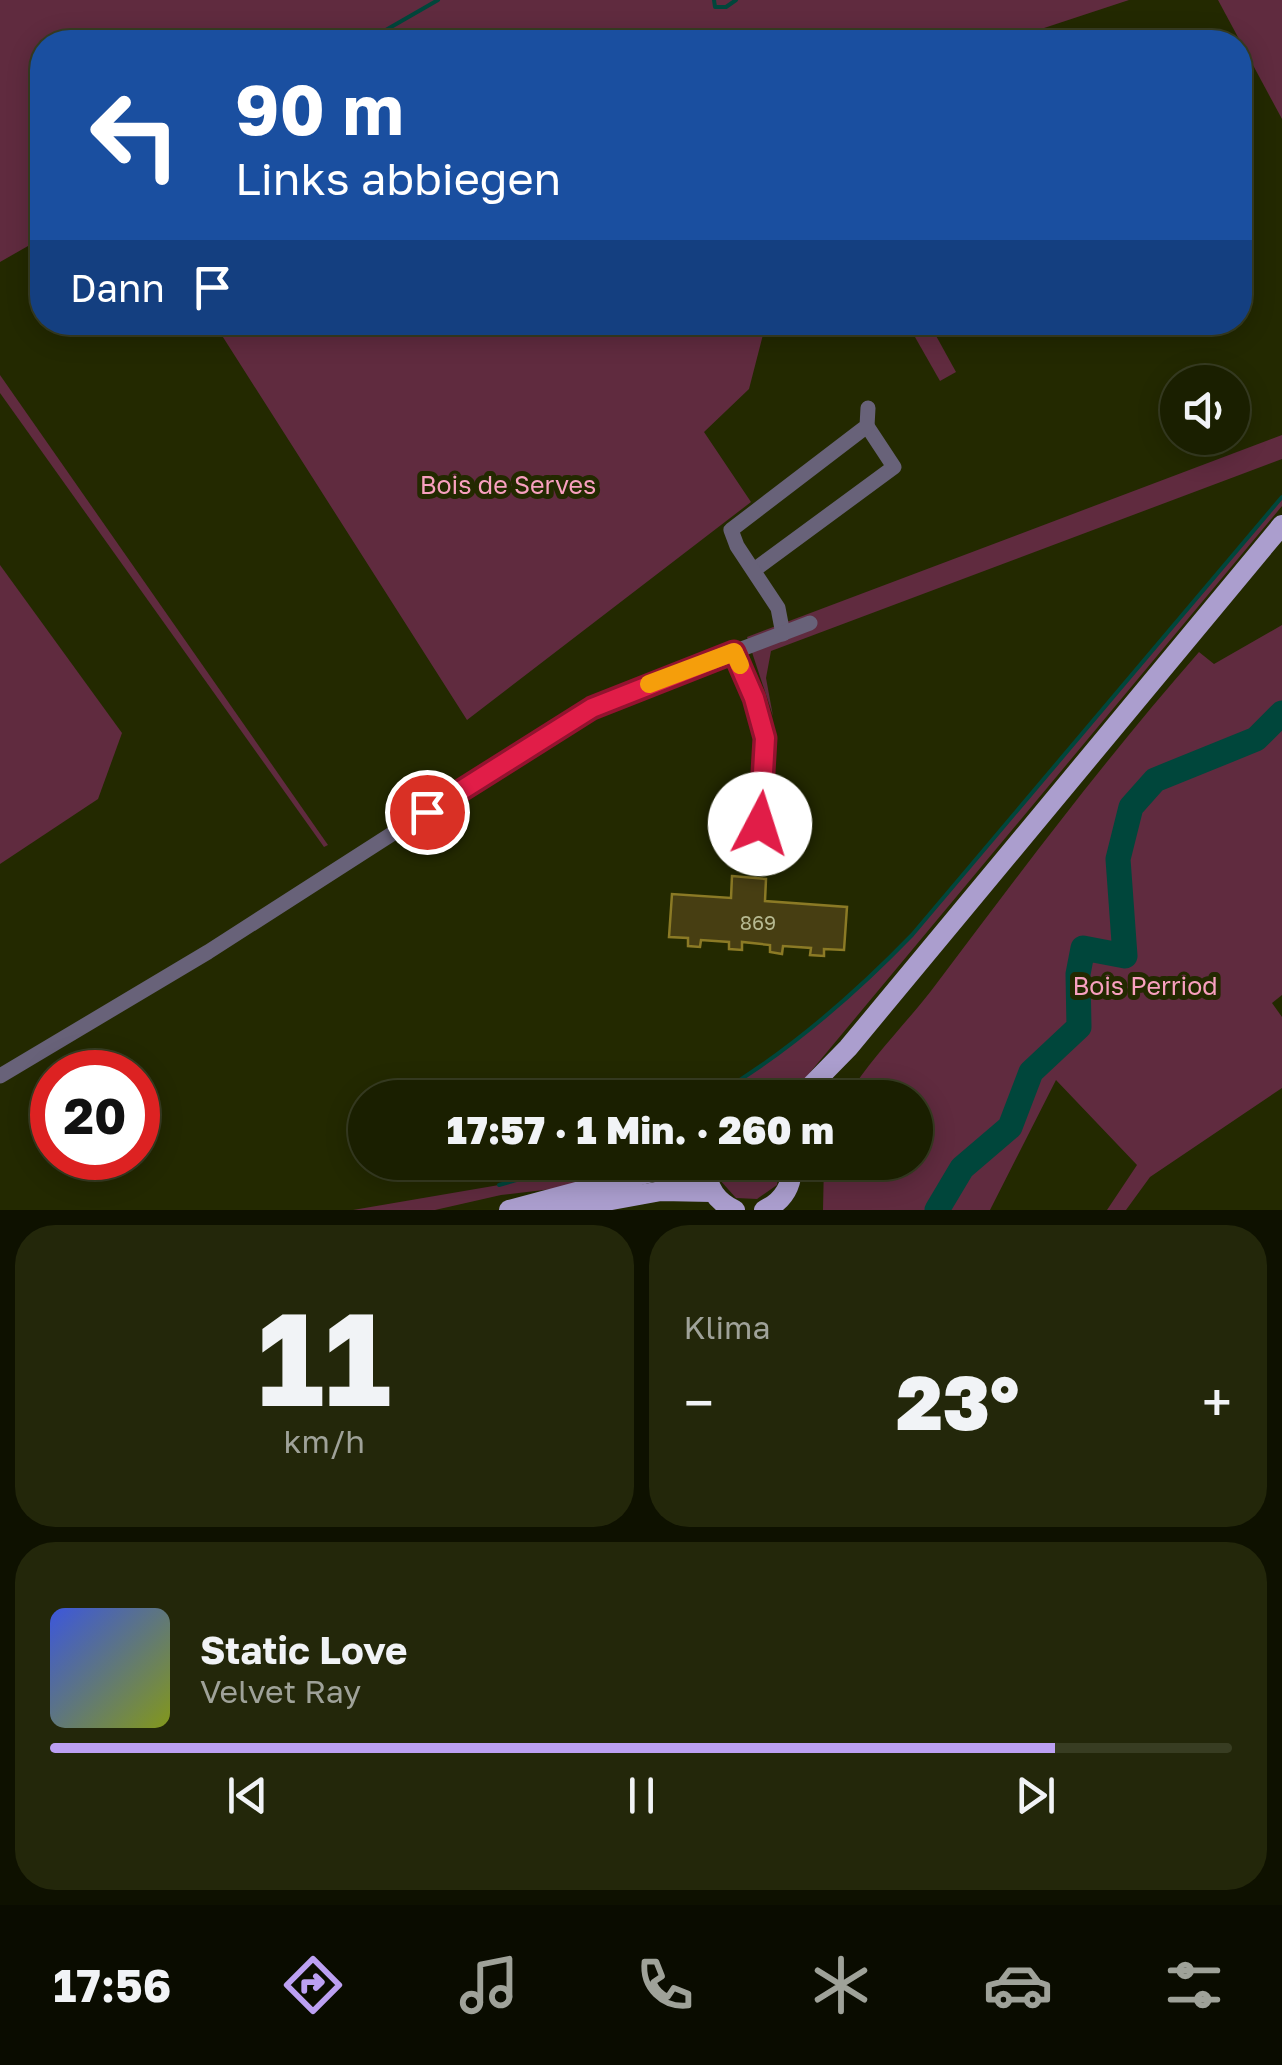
<!DOCTYPE html>
<html lang="de">
<meta charset="utf-8">
<style>
body{margin:0;font-family:"Golos Text",sans-serif;background:#23270a;color:#f1f3f6;height:100vh;display:flex;flex-direction:column;font-size:38px;white-space:nowrap}
*{box-sizing:border-box;margin:0}
p{font-size:32px;color:#9fa299}
.icon{flex:none;width:55px;height:55px;fill:none;stroke:currentColor;stroke-width:2;stroke-linecap:round;stroke-linejoin:round}
.map{position:relative;height:1210px;overflow:hidden}
.drawer{display:flex;flex-direction:column;gap:15px;padding:15px;background:#0e1100;flex:1}
.drawer>*{flex:none}
.hud{position:absolute;left:30px;top:30px;width:1222px;height:305px;border-radius:40px;box-shadow:0 5px 25px #0003,0 0 0 2px #383d22;background:#1a4fa0;color:#fff;overflow:hidden}
.tools{position:absolute;left:1160px;top:365px;display:grid;gap:20px}
.tools a{display:grid;place-items:center;width:90px;height:90px;border-radius:50%;background:#1a1f00;box-shadow:0 5px 25px #0003,0 0 0 2px #383d22;font-size:50px}
.speed{position:absolute;left:30px;top:1050px;display:flex;gap:20px;font-size:50px;font-weight:700;text-align:center}
.speed>*{display:grid;place-content:center;width:130px;height:130px;border-radius:50%;background:#1a1f00;box-shadow:0 5px 25px #0003,0 0 0 2px #383d22;line-height:1}
.speed .limit{border:15px solid #d22;background:#fff;color:#111}
.pin{position:absolute;display:grid;place-items:center;width:85px;height:85px;color:#fff;margin:-42px;border:5px solid #fff;border-radius:50%;box-shadow:0 2px 10px #0007}
.me{position:absolute;width:110px;margin:-55px;rotate:5deg;stroke-linejoin:round;filter:drop-shadow(0 0 8px #0008)}
.turn{display:flex;align-items:center;gap:35px;height:210px;padding:0 40px;font-size:45px}
.turn .icon{width:130px;height:130px;stroke-width:2.5}
.turn b{display:block;font-size:70px;line-height:85px}
.then{display:flex;align-items:center;height:95px;padding:0 40px;background:#0003;gap:20px;font-size:38px}
.big{font-size:75px;font-weight:800;line-height:1.1}
.drawer .widget{flex:1;display:flex;flex-direction:column;justify-content:center;gap:15px;min-width:0;padding:0 35px;border-radius:40px;background:#23270a}
.drawer .dial{align-items:center;gap:0}
.dial b{font-size:130px;line-height:1}
.song{display:flex;align-items:center;gap:30px}
.cover{width:120px;height:120px;border-radius:15px;background:linear-gradient(135deg,hsl(230 70% 55%),hsl(70 70% 35%))}
.played{height:10px;border-radius:5px;background:linear-gradient(90deg,#bca0f2 85%,#383d22 85%)}
.keys{display:flex;justify-content:space-around;direction:ltr}
.heat{display:flex;justify-content:space-between;align-items:center;font-size:55px;direction:ltr}
.drawer .tiles{flex:1;display:grid;gap:15px;grid-template-columns:1fr 1fr}
.widget:last-child{grid-column:span 2}
.trip{position:absolute;left:348px;top:1080px;width:585px;height:100px;border-radius:50px;background:#1a1f00;box-shadow:0 5px 25px #0003,0 0 0 2px #383d22;font-weight:800;line-height:100px;text-align:center}
.tab-bar{display:flex;height:160px;justify-content:space-around;align-items:center;background:#0a0c00;color:#9fa299}
.tab-bar .icon{width:70px;height:70px}
.tab-bar .active{color:#bca0f2}
.tab-bar b{font-size:45px;color:#f1f3f6}
.map>svg:first-child{display:block}
</style>
<div class="map">
<svg width="1282" height="1210" viewBox="0 0 1282 1210">
<rect width="100%" height="100%" fill="#232900"/>
<g fill="#602b3f">
<polygon points="0,0 1129,0 1002,42 42,42 42,238 0,262"/>
<polygon points="1218,0 1282,0 1282,119"/>
<polygon points="214,323 766,323 749,389 704,432 751,502 467,720"/>
<polygon points="907,323 929,323 956,372 940,381"/>
<polygon points="0,376 0,375 328,845 324,847 0,393"/>
<polygon points="1282,435 1282,459 771,651 766,678 773,716 747,637"/>
<path d="M1282 497V506L802 1082 786 1097 711 1098C786 1054 852 997 912 935Z"/>
<polygon points="0,565 122,733 98,799 0,864"/>
<path d="M1282 625V995L1272 1003 1282 1017V1088L1150 1177 1126 1210H1107L1137 1165 1056 1080 990 1210H823L824 1163 915 1162V1098L847 1097C872 1056 908 1022 937 983 1022 870 1106 758 1199 652L1214 664Z"/>
<polygon points="780,1162 777,1185 757,1199 736,1198 719,1179 719,1163"/>
<polygon points="579,1163 652,1163 552,1189 501,1195 435,1210 353,1210 499,1185"/>
</g>
<g fill="none" stroke-linecap="round" stroke-linejoin="round">
<g stroke="#00463b" stroke-width="4">
<polyline points="714,0 715,7 726,7 736,0"/>
<polyline points="365,42 438,0"/>
<path d="M711 1098C786 1054 852 997 912 935L1282 497"/>
<polyline points="499,1185 579,1162"/>
</g>
<polyline stroke="#00463b" stroke-width="25" points="937,1210 962,1168 1010,1127 1031,1072 1079,1027 1078,974 1083,948 1125,956 1118,859 1131,807 1155,780 1256,739 1282,713"/>
</g>
<polygon fill="#473e12" stroke="#8b7a25" stroke-width="2.5" points="732,876 766,879 765,901 847,907 844,950 824,949 824,956 810,955 811,948 783,946 782,954 770,952 770,945 742,942 742,950 729,949 729,942 701,940 700,947 688,946 688,938 669,937 672,894 731,898"/>
<g fill="none" stroke-linecap="round" stroke-linejoin="round">
<g stroke="#686279" stroke-width="15">
<polyline points="754,570 894,467 867,426"/>
<polyline points="783,634 778,608 737,546 731,530 867,426 868,408"/>
<polyline points="734,651 754,698 765,738 760,824"/>
<polyline points="0,1076 208,952 557,728 633,690 810,623"/>
</g>
<g stroke="#ab9ece" stroke-width="20">
<polyline points="799,1098 848,1048 1282,525"/>
<path d="M707 1162C705 1185 715 1201 735 1210"/>
<polyline points="509,1210 689,1162"/>
<polyline points="556,1210 661,1191 712,1192"/>
<path d="M764 1210C784 1201 793 1185 792 1162"/>
</g>
</g>
<g fill="none" stroke-linecap="round" stroke-linejoin="round">
<g stroke="#92132f" stroke-width="25">
<polyline id="route" points="427,812 592,708 734,652 754,698 765,738 760,824"/>
</g>
<use href="#route" stroke="#e11d48" stroke-width="18"/>
<polyline stroke="#f59e0b" stroke-width="18" points="649,684 734,652 740,665"/>
</g>
<g text-anchor="middle" dominant-baseline="central" stroke-width="10" stroke-linejoin="round" paint-order="stroke">
<g font-size="20" fill="#b7ba92">
<text x="758" y="922">869</text>
</g>
<g font-size="25" fill="#f9a0bf" stroke="#232900">
<text x="508" y="484">Bois de Serves</text>
<text x="1145" y="985">Bois Perriod</text>
</g>
</g>
</svg>
<div class="tools">
<a><svg class="icon" aria-label="sound" viewBox="0 0 24 24"><path d="M4 9h4l5-4v14l-5-4H4zM17 9q2 3 0 6"/></svg></a>
</div>
<div class="speed"><div class="limit">20</div></div>
<div class="pin" style="left:427px;top:812px;background:#d93025"><svg class="icon" aria-label="arrive" viewBox="0 0 24 24"><path d="M6 21V4h12l-3 4 3 4H6"/></svg></div>
<svg class="me" style="left:760px;top:824px" viewBox="-20 -20 40 40"><circle r="19" fill="#fff"/><path d="M0-13L10 11 0 6-10 11z" fill="#e11d48"/></svg>
<div class="trip">17:57 · 1 Min. · 260 m</div>
<div class="hud">
<div class="turn"><svg class="icon" aria-label="left" viewBox="0 0 24 24"><path d="M17 20v-9H6M10 6l-5 5 5 5"/></svg><div><b>90 m</b>Links abbiegen</div></div>
<div class="then">Dann<svg class="icon" aria-label="arrive" viewBox="0 0 24 24"><path d="M6 21V4h12l-3 4 3 4H6"/></svg></div>
</div>
</div>
<section class="drawer">
<div class="tiles">
<div class="widget dial"><b>11</b><p>km/h</p></div>
<div class="widget"><p>Klima</p>
<div class="heat"><a>−</a><b class="big">23°</b><a>+</a></div>
</div>
<div class="widget">
<div class="song"><i class="cover"></i><div><b>Static Love</b><p>Velvet Ray</p></div></div>
<div class="played"></div>
<div class="keys"><svg class="icon" aria-label="previous" viewBox="0 0 24 24"><path d="M18 5L8 12l10 7zM5 5v14"/></svg><svg class="icon" aria-label="pause" viewBox="0 0 24 24"><path d="M8 5v14M16 5v14"/></svg><svg class="icon" aria-label="next" viewBox="0 0 24 24"><path d="M6 5l10 7-10 7zM19 5v14"/></svg></div>
</div>
</div>
</section>
<nav class="tab-bar">
<b>17:56</b>
<svg class="icon active" aria-label="directions" viewBox="0 0 24 24"><path d="M12 3l9 9-9 9-9-9zM9 14v-3h6M13 9l2 2-2 2"/></svg>
<svg class="icon" aria-label="music" viewBox="0 0 24 24"><path d="M9 18V5l10-2v13"/><circle cx="6" cy="18" r="3"/><circle cx="16" cy="16" r="3"/></svg>
<svg class="icon" aria-label="phone" viewBox="0 0 24 24"><path d="M5 4h4l2 5-3 2q2 4 5 5l2-3 5 2v4C11 20 4 13 5 4z"/></svg>
<svg class="icon" aria-label="climate" viewBox="0 0 24 24"><path d="M12 3v18M4 7l16 10M4 17L20 7"/></svg>
<svg class="icon" aria-label="car" viewBox="0 0 24 24"><path d="M5 17H2v-5l4-1 3-4h7l3 4 3 1v5h-3M9 17h6M6 11h13"/><circle cx="7" cy="17" r="2"/><circle cx="17" cy="17" r="2"/></svg>
<svg class="icon" aria-label="filters" viewBox="0 0 24 24"><path d="M4 7h16M4 17h16"/><circle cx="9" cy="7" r="2"/><circle cx="15" cy="17" r="2"/></svg>
</nav>
